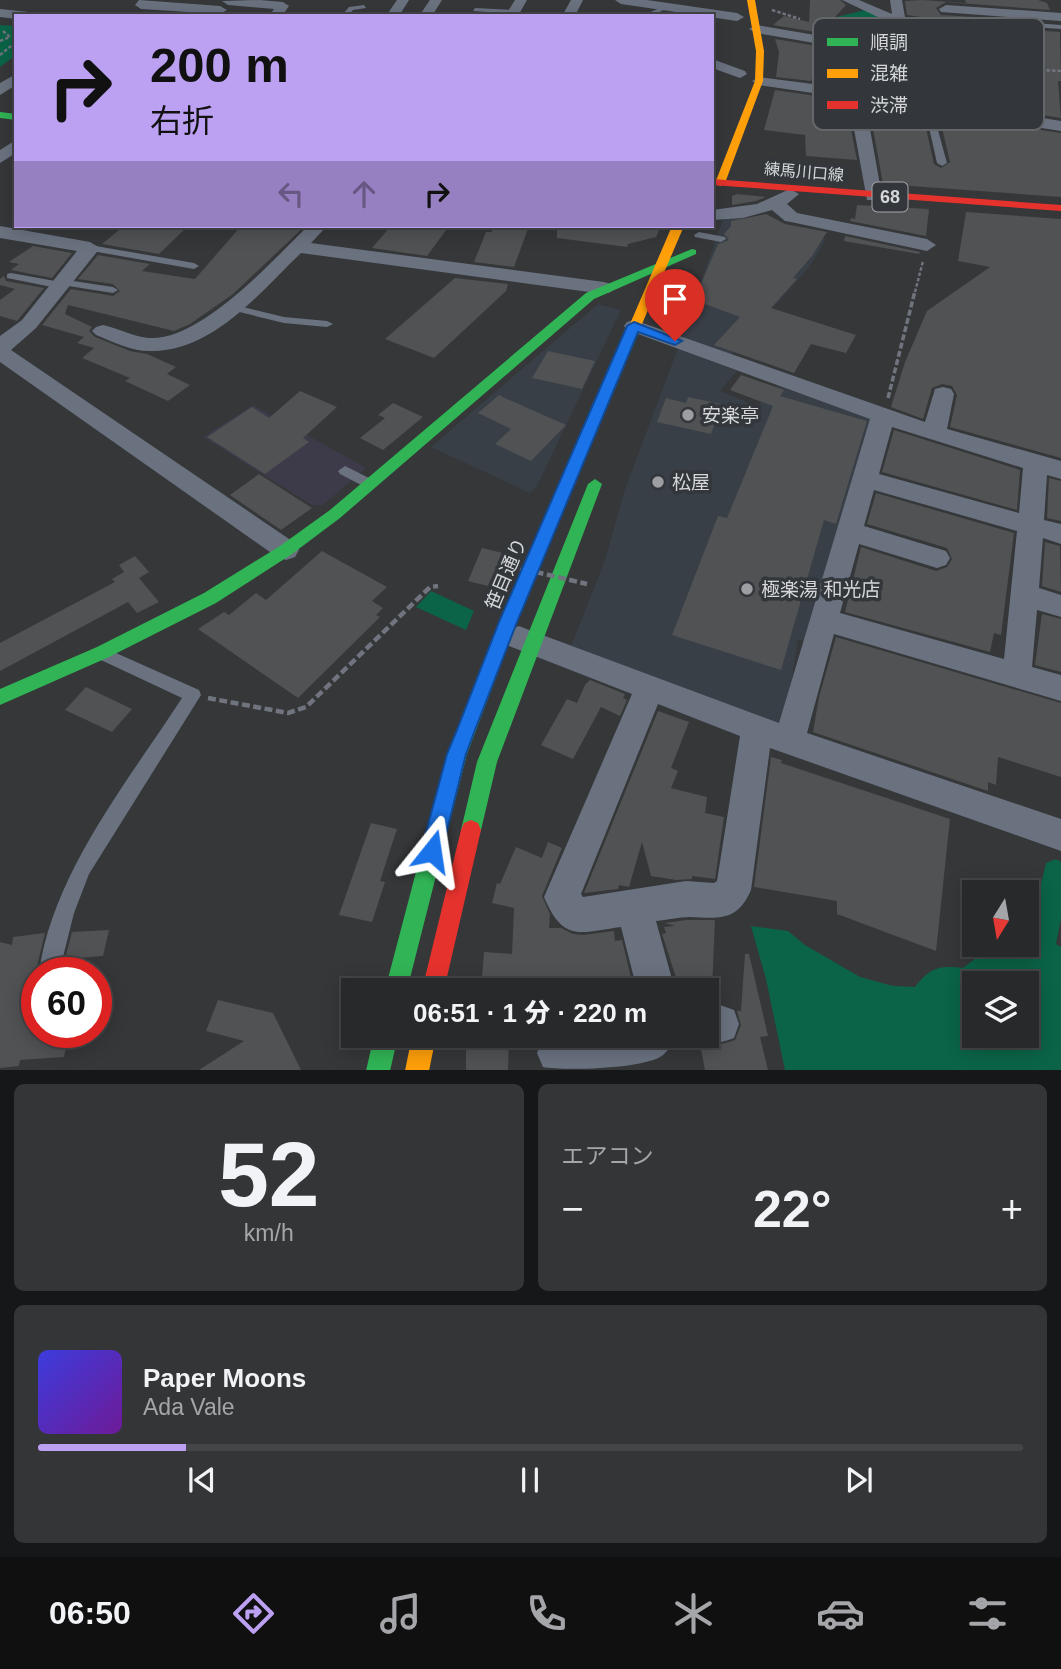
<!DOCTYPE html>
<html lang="ja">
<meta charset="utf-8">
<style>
body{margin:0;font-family:Helvetica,"Noto Sans JP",sans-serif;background:#343537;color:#f1f3f6;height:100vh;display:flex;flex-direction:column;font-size:26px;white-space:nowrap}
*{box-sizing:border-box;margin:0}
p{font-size:23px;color:#a5a6a9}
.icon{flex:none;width:38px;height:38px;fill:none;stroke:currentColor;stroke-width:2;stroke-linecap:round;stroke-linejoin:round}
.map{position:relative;height:1070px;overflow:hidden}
.panel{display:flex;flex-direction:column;gap:14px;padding:14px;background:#161718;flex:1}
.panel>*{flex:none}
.guide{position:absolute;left:14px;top:14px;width:700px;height:214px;border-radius:0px;box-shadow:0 4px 18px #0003,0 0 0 2px #444547;background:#bca0f2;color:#111;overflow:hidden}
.needle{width:46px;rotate:191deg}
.fabs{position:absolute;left:962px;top:880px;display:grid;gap:14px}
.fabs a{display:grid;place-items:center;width:77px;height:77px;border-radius:0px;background:#28292b;box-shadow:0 4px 18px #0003,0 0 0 2px #444547;font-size:35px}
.speed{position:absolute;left:21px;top:957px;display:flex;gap:14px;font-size:35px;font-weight:700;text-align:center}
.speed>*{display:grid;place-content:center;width:91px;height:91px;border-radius:50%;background:#28292b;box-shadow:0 4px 18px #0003,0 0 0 2px #444547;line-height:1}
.speed .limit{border:10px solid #d22;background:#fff;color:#111}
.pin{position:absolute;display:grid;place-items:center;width:60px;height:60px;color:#fff;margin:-72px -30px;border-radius:50% 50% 50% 0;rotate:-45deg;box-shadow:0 0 7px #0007}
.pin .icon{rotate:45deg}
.me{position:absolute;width:77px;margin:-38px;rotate:15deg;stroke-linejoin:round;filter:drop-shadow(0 0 5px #0008)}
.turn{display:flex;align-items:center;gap:24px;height:147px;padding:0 21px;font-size:32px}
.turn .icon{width:91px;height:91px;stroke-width:2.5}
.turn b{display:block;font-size:49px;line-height:60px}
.lanes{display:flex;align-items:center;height:66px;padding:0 21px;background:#0003;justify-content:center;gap:35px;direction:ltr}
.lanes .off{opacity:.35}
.big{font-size:52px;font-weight:800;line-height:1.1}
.panel .card{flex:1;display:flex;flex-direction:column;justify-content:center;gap:10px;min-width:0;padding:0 24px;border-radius:10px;background:#343537}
.panel .dial{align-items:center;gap:0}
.dial b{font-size:91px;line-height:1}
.song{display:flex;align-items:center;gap:21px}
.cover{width:84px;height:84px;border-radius:10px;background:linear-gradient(135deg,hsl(240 70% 55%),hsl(280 70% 35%))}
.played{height:7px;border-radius:4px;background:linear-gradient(90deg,#bca0f2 15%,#444547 15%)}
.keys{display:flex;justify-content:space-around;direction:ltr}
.heat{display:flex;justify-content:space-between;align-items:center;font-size:38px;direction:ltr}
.panel .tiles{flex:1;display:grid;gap:14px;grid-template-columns:1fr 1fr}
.card:last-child{grid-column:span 2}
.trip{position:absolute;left:341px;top:978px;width:378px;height:70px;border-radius:0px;background:#28292b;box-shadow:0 4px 18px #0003,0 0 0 2px #444547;font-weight:800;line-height:70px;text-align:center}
.tabs{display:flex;height:112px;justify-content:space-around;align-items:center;background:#101011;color:#a5a6a9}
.tabs .icon{width:49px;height:49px}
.tabs .current{color:#bca0f2}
.tabs b{font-size:32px;color:#f1f3f6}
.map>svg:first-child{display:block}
</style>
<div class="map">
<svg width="1061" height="1071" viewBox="0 0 1061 1071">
<rect width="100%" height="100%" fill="#353739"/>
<g fill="#383f47">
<polygon points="734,217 772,229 826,239 810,266 730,357 681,339 723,219"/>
<polygon points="598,304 621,310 537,486 530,493 431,447"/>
<polygon points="678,348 737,371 720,391 757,406 777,386 871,418 812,643 798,639 785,723 777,725 571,646 605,560 625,489"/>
</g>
<polygon fill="#3d3b4a" points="253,405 366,468 323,505 312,505 203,437"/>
<g fill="#0b6447" fill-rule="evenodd">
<polygon points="865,10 885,17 848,33 817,22"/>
<polygon points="0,25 16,26 16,55 0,67"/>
<polygon points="431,591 474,611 466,630 416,607"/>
<path d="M1056 859 1061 862V918L1056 944 1061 947V1070H785L766 979 751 926 788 931 805 945 860 977 893 986 915 987C930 968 938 965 963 968L993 945H1027L1046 863ZM975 984H1027V1036H975Z"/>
</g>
<g fill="#505254">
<polygon points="810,0 840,0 846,5 825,28 837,33 833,35 773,25 784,16 809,22"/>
<polygon points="922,0 966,3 965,0 1038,0 1047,3 1050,10 946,2 936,8 941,15 991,18 987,24 990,27 1060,32 1061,81 1058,81 1061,118 960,102 963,76 1027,85 1034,82 1036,77 1032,72 965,63 962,55 899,43 906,31 890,27 948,34 943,44 954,50 960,47 968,33 961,23 907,15 905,1"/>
<polygon points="775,39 823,47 811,81 776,77 779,52"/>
<polygon points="775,90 844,100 844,115 851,130 857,160 806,156 805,135 764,130"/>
<polygon points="866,103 926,113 925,124 934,164 941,168 950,162 939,115 1061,133 1061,197 883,184 873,129 866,114"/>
<polygon points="737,194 766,197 756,201 732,205 732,196"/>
<polygon points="857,205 929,209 926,236 850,221 851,218 855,219"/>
<polygon points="966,212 1061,219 1061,458 950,427 957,395 952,386 942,384 932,388 923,419 891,407 905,362 927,311 990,267 958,261"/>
<polygon points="766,214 785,224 827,232 812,256 793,278 797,279 771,308 856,335 846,353 811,344 794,373 714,345 740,317 694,300 718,244 729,240 724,234 731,226 731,221"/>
<polygon points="124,226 188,226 159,254 102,244"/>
<polygon points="241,226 305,226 233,294 190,324 174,331 68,305 65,314 92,327 89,331 95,337 130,351 147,354 176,367 167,374 190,385 168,401 125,381 130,378 82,358 94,348 77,343 84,337 42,325 71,289 113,296 120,291 113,284 78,279 98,255 150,264 142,271 195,279"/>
<polygon points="391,226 449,226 427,256 372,248"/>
<polygon points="496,226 529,226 514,267 474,262 486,232 491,232"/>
<polygon points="557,226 661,226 656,237 628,244 627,247 557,238"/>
<polygon points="845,236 920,252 919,254 844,241"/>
<polygon points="33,246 72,253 52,278 11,270 19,264 9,262"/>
<polygon points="4,276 6,281 44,288 17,321 0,316 0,300 15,289 0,285 0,279"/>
<polygon points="455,278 508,284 506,291 434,358 385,339"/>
<polygon points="548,351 595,361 582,389 532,378"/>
<polygon points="741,375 784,390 780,396 867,421 836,524 824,520 781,670 672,635 718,516 727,518 773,406 730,390"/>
<polygon points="300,391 337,407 303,438 309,442 265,474 207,437 252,407 269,418"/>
<polygon points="499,395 505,398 566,425 531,461 495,444 511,429 478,413"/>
<polygon points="688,397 721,404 711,434 657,422 666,398 686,403"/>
<polygon points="393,403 423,417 383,450 360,438 385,418 378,415"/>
<polygon points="894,430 1020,470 1017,510 882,472"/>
<polygon points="259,474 304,503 312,508 281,530 230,495"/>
<polygon points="1049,478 1061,481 1061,521 1047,518"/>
<polygon points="876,493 1014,533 1001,635 994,633 990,652 845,612 861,547 936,571 947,567 952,559 947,548 867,524"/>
<polygon points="1045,542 1060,546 1061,592 1042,586"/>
<polygon points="482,548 503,553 488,586 468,581"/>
<polygon points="322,551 387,587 372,601 383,608 376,615 380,617 298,698 198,629 224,612 229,615 256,593 266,600"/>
<polygon points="135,556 149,572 139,578 159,602 137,613 128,602 0,671 0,643 115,582 112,579 124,572 119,565"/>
<polygon points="1042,614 1061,619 1061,672 1035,665"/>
<polygon points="836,637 1061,703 1061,777 998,757 996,785 988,782 988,791 813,732 819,697"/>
<polygon points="590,680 625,694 623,698 627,700 620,716 601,707 573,759 541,745 567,699 577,703 585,685"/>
<polygon points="86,687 132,709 112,732 65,710"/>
<polygon points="658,711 689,722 671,768 678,771 671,788 707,797 705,813 724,817 715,879 692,876 692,879 676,880 651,876 642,842 629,887 619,885 618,889 584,893"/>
<polygon points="771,757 782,760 781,763 950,819 936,951 837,914 837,901 754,887"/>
<polygon points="371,823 397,829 380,881 385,882 372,922 339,915"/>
<polygon points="548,842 562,848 542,896 550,914 549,928 561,928 573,934 583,935 614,931 615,941 622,940 634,990 577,990 576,982 482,977 484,952 512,954 514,908 492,903 497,883 500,884 516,847 542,858"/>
<polygon points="686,920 715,920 712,990 680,990 662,934 666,933 664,927 675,926 665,923"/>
<polygon points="109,930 103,956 65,959 72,932"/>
<polygon points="45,933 37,966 37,1032 69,1032 64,1057 20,1060 19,1066 0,1068 0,942 12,945 13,937"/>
<polygon points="745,954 749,954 768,1036 760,1037 768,1070 705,1070 700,1044 718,1045 735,1040 741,1025 737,1011 741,1011"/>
<polygon points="218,1000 273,1013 301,1070 199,1070 244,1041 206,1031"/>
<polygon points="509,1036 508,1070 466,1070 466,1037"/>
</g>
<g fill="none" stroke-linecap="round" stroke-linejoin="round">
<g stroke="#6f747e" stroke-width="2.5" stroke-dasharray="3.5 2" stroke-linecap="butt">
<polyline points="772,10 800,19"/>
<polyline points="0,41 10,37 3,31"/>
<polyline points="0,55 16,42"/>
<polyline points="1041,70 1061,71"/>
<polyline points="915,292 923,261"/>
</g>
<polyline stroke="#6f747e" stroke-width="3.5" stroke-dasharray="6 2.5" stroke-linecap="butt" points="888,398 915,291"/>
<polyline stroke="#6f747e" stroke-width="4.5" stroke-dasharray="8 3.5" stroke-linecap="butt" points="208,698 288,713 306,707 430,587 438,586"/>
<g fill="#6a7280" fill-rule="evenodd">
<polygon points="364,5 366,8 353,10 348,16 341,16 349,7"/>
<polygon points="664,6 669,7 652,16 642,16"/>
<polygon points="475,8 513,10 516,12 513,14 473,11"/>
<polygon points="993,20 1061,25 1061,29 990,24"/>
<polygon points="870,24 904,33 890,50 884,50 884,46 895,34 870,28"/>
<polygon points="929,102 936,104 936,123 947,163 942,166 937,163 928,123"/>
<polygon points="699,232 725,237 726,239 721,242 695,237 694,235"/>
<polygon points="90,245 194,263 199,266 194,269 86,250 86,246"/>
<polygon points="11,273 55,281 60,279 113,287 118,290 113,293 62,285 57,288 7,278 7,274"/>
<polygon points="231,304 284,317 327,321 333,324 327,327 284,323 227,309 226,307"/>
<polygon points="345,466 375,481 377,484 375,487 365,487 340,474 338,471"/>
<path d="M107 649 199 690 201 695 89 874 74 913 59 973H39C52 874 129 780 182 698L101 660 99 655 101 650Z"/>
</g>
<g fill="#6a7280" fill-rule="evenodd">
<polygon points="139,0 220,6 227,10 220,14 141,9 135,5"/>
<polygon points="260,0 283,2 289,6 282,16 269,16 274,9 228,5 222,1"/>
<polygon points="397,0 409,0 399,16 386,16"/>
<polygon points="430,0 442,0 432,16 419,16"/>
<polygon points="515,0 527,0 518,16 505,16"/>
<polygon points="571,0 583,0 575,16 562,16"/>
<polygon points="615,0 647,0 737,13 744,17 737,21 621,4"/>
<path d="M842 0H859L892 14 890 0H902L905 17 961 26 966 32 958 46 953 47 946 43 952 32 892 23 840 44 828 86 885 94 897 53 877 49V43L882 42 961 58 963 65 1032 75 1034 78 1032 81 1027 82 961 73 957 104 1061 121V131L863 100V115L870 129 882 196 879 200H867L854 129 847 115V98L759 85 752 81 759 77 813 84 826 45 756 33 749 29 756 25 833 38 880 18ZM910 56 948 64 942 101 900 96Z"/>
<polygon points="946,5 1061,13 1061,21 941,12 939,9"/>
<polygon points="0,9 29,12 35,16 16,16 16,19 0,17"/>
<polygon points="712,59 745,71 747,74 740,78 712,68"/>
<polygon points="16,74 16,85 0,95 0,83"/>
<polygon points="16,140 16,153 0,163 0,150"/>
<polygon points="790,189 799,194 787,204 797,213 927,239 936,245 927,251 791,222 785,221 772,210 743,218 712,220 712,210 757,204"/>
<polygon points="0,226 90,242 100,248 36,328 11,350 295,543 299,550 295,557 286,560 277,557 0,362 0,336 22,320 77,251 0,238"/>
<path d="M308 226H327L311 243 604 282 611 284 614 288 611 292 604 294 301 253C260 292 214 351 152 351 133 352 113 342 96 335L92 331 96 327 103 325C118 328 134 337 149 338 201 341 273 260 308 226Z"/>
<path d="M634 320 925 422 935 389 943 387 951 389 954 394 947 429 1061 461V479L1047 475 1044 520 1061 524V544L1043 538 1039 588 1061 595V617L1037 610 1032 667 1061 675V701L834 634 807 733 1061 819V851L770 748 751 890C737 922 719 918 690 917 679 917 667 920 656 921L675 990H637L621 927C579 933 563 942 544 897L632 694 509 646 505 638 509 630 519 626 529 630 779 723 870 419 627 330 624 326 627 322ZM892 427 1023 468 1019 513 879 474ZM874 490 1017 531 1004 659 840 613 859 544 937 568 946 565 950 558 946 551 864 526ZM658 704 740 736 717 881 714 883 686 881 583 897 581 894Z"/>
<path d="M720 1005 734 1010 739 1024 734 1038C718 1044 709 1045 693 1039L692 1036H707V1006Z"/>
<path d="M551 1036H674C672 1043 669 1050 663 1055 647 1069 563 1071 543 1067L537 1053 543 1039Z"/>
</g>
<g fill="#30b455" fill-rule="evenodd">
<polygon points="0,112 16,114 16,120 0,118"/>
<polygon points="692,249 696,250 696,254 594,299 340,518 292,554 216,603 109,657 0,705 0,689 97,647 204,593 280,546 330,510 586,293"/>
<polygon points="636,320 642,324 517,622 467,754 407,990 385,990 447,754 499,622 630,324"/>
<polygon points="595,479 602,484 497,762 481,830 478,837 471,840 464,837 461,830 477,762 588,484"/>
<polygon points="374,1036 398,1036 390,1071 366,1071"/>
</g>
<g fill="#ff9f0a" fill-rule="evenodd">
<polygon points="747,0 755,0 764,51 763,81 725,183 720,186 715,183 755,81 756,51"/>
<polygon points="672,226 684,226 642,324 636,328 632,327 630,324"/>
<polygon points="412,1036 436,1036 429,1071 405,1071"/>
</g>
<g fill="#e5322d" fill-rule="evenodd">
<polygon points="712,179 1061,205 1061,211 712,185"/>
<polygon points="471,820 478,823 481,830 444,990 422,990 461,830 464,823"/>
</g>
<polyline stroke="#6f747e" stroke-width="4.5" stroke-dasharray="8 3.5" stroke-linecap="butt" points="502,564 587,584"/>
</g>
<polygon fill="#1a73e8" stroke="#114b97" stroke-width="2" points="634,322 682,341 675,345 638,332 517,622 475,730 466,754 442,851 439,858 432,861 424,858 421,851 447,754 457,730 499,622 627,326"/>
<g fill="#9c9ea1" stroke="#33373b" stroke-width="2.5">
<circle cx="688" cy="415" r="7"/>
<circle cx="658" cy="482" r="7"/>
<circle cx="747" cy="589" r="7"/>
</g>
<g text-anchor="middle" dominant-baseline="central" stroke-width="7" stroke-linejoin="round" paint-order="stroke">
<g font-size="16" fill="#d4d6d9" stroke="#33373b">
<text transform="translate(804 172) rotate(5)">練馬川口線</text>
</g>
<rect fill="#33373b" stroke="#a4a6aa" stroke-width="2" x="872.5" y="182.5" width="35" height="29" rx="5"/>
<g font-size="18" font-weight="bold" fill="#d4d6d9">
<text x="890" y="197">68</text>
</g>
<g font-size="19" fill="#d4d6d9" stroke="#33373b" text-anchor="start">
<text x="702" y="415">安楽亭</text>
<text x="672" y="482">松屋</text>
<text x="761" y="589">極楽湯 和光店</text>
</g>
<g font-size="19" fill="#d4d6d9" stroke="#33373b">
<text transform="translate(506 574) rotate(-67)">笹目通り</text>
</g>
</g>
<rect x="813" y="18" width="231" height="112" rx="10" fill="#33373b" stroke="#63676a" stroke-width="2"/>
<rect x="827" y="38" width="31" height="8" fill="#30b455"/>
<rect x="827" y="69" width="31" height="9" fill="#ff9f0a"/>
<rect x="827" y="101" width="31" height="8" fill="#e5322d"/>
<g font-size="19" fill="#d4d6d9">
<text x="870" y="49">順調</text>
<text x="870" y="80">混雑</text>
<text x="870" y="112">渋滞</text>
</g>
</svg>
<div class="fabs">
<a><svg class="needle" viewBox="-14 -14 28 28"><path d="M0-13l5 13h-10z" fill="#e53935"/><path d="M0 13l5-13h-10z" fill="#a5a6a9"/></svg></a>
<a><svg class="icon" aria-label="layers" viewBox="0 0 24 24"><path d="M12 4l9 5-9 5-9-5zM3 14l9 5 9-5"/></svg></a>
</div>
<div class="speed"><div class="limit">60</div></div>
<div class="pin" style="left:675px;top:341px;background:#d93025"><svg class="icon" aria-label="arrive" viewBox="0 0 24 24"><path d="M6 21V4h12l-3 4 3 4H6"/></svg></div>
<svg class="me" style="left:432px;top:851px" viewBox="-20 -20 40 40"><path d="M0-17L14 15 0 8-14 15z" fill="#1a73e8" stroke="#fff" stroke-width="4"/></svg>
<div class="trip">06:51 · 1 分 · 220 m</div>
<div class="guide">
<div class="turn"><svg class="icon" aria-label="right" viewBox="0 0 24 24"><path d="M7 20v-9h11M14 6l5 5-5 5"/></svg><div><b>200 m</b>右折</div></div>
<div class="lanes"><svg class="icon off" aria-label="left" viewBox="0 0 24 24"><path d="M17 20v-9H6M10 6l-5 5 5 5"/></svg><svg class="icon off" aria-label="ahead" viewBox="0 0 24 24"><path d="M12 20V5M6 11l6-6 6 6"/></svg><svg class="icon" aria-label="right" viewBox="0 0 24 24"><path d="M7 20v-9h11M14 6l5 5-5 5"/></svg></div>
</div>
</div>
<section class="panel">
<div class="tiles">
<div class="card dial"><b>52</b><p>km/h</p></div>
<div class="card"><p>エアコン</p>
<div class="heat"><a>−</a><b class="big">22°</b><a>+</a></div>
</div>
<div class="card">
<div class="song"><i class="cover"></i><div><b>Paper Moons</b><p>Ada Vale</p></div></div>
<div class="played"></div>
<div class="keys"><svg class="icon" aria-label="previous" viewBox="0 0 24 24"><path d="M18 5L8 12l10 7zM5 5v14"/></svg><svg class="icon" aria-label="pause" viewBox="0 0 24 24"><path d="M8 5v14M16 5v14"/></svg><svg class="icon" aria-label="next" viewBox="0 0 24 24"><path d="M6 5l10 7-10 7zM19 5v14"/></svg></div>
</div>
</div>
</section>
<nav class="tabs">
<b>06:50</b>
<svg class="icon current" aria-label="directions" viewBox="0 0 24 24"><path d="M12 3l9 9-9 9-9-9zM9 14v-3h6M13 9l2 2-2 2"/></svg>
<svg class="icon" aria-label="music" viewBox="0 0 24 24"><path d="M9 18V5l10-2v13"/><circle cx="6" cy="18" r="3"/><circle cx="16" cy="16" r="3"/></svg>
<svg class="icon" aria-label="phone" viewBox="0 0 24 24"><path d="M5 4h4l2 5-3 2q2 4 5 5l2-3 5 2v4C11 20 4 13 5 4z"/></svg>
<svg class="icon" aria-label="climate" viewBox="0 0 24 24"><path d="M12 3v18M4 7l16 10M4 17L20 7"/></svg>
<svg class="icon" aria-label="car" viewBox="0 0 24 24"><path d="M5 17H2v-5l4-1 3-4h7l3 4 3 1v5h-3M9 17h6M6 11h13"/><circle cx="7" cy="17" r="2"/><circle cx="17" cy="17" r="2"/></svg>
<svg class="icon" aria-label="filters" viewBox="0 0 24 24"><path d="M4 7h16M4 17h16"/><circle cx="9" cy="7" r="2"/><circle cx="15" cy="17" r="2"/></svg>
</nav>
